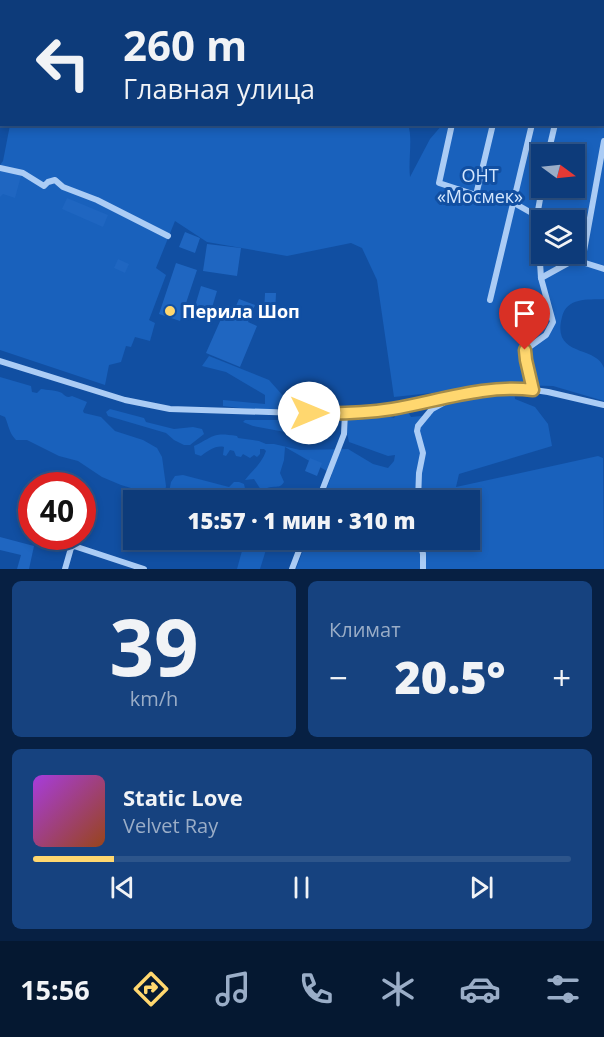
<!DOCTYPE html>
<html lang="ru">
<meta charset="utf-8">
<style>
body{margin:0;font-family:"Open Sans",sans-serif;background:#16427f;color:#f1f3f6;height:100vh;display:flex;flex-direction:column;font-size:22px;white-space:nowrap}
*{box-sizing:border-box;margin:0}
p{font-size:20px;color:#9aadc7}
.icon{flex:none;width:33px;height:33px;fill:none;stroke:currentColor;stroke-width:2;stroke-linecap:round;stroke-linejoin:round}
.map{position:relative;height:569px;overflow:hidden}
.side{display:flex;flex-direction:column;gap:12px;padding:12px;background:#072043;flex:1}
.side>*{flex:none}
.guide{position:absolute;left:0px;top:0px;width:604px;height:126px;box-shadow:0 3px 9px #0003,0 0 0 2px #2d558b;background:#0d3b7a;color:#f1f3f6;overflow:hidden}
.needle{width:39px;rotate:105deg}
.buttons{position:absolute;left:531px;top:144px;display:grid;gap:12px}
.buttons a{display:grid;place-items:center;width:54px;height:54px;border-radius:0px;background:#0d3b7a;box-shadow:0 3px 9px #0003,0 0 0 2px #2d558b;font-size:30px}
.speed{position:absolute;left:18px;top:472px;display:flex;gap:12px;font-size:30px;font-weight:700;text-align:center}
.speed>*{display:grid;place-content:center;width:78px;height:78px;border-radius:50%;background:#0d3b7a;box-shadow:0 3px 9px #0003,0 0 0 2px #2d558b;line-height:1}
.speed .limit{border:9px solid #d22;background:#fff;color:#111}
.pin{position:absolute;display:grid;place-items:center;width:51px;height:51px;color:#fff;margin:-62px -26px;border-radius:50% 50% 50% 0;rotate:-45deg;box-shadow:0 0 6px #0007}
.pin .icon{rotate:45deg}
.me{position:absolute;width:66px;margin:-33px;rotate:90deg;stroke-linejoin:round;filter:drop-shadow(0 0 4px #0008)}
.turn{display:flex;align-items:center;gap:21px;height:126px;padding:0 24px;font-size:27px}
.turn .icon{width:78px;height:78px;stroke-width:2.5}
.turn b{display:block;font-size:42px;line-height:51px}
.big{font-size:45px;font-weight:800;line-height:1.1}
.side .widget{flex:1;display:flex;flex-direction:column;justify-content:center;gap:9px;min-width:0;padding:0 21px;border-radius:9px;background:#16427f}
.side .dial{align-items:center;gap:0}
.dial b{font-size:78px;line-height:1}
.song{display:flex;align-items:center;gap:18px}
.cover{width:72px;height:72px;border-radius:9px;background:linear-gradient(135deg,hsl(280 70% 55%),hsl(20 70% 35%))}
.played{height:6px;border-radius:3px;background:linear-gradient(90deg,#ffd76f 15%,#2d558b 15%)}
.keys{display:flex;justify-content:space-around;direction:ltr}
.heat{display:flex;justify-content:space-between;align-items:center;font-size:33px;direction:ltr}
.side .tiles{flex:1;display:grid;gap:12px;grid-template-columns:1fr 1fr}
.widget:last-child{grid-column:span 2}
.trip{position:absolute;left:123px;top:490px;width:357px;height:60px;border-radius:0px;background:#0d3b7a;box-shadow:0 3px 9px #0003,0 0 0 2px #2d558b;font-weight:800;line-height:60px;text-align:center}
.menu{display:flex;height:96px;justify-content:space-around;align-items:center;background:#051831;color:#9aadc7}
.menu .icon{width:42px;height:42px}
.menu .active{color:#ffd76f}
.menu b{font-size:27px;color:#f1f3f6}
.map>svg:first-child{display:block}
</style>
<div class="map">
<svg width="604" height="569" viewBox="0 0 604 569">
<rect width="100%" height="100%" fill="#114fa2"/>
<g fill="#1961bc" fill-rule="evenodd">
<path d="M586 0H604V299C587 300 567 297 562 317 551 358 597 345 604 368 604 376 604 392 604 401L553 386 513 385 515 399 535 407 548 424 552 446 459 474 456 487 598 456 603 458 604 569H296L307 540H470V501H322L332 474 285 447 284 460 280 473 284 482C280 488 278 486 272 487 269 487 264 489 261 490L254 479 245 480C252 471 262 463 266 451L264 449H260V454L257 457 254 455 250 458 243 454 241 457 236 456 234 451 230 450 226 456 223 455 224 447C216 445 208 451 201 456L195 454 194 446C215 436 212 432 237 436L238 438 259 441 266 444H274L300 450 348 449 373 464 388 468 394 461 395 455 388 456 349 442 347 433 348 420 387 416 394 418 398 411 407 410 411 417 432 415 431 393 394 397 377 280 362 248 351 243 287 256 207 242 175 221 156 268 166 275 149 320 155 323 150 341 135 337 131 347 126 346 121 362 109 365 105 385 0 350V165L3 161 10 125H408C413 137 408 161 410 177L430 139 442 125 603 124V2L583 1ZM542 154H574V188H542ZM542 220H574V254H542Z"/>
<path d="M209 356 269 380 293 407C270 412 246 409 223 406V400L265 404V395L226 372 202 366Z"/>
<path d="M0 377 31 386 32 392 37 393 41 389C47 390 56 390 62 393 64 395 66 397 69 397L72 396 87 402 83 411 84 413 101 417 115 431 143 440 157 448 162 457 166 486 165 493 161 496 154 495 121 485 102 477 78 461 59 456 27 440H16C9 433 9 426 5 417L0 415Z"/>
<polygon points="110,409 144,418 146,422 174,429 193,427 202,429 204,434 190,445 184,445 174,440 166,433 108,416 106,412"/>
<polygon points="245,420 327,420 330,430 321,443 296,434 253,426 243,422"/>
<polygon points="183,475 229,487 234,482 239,482 244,484 246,493 247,494 260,495 275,491 278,493 278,496 275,500 276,501 215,501 215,499 213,496 209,497 205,501 176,501 174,500 169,492 171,482 175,476"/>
<polygon points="245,540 269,540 260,569 237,569"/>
</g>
<g fill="#1f66c1">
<polygon points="0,170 21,176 15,198 3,194 0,197"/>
<polygon points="67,198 108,215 103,227 62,209"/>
<polygon points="185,232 200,238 195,253 179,247"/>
<polygon points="207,244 241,248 237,276 203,271"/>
<polygon points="118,259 129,264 125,273 114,268"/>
<polygon points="176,263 197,270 180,321 159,314"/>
<polygon points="201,286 217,291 211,311 195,306"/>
<polygon points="265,293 276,293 275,316 264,315"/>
<polygon points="239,299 255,305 248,322 257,326 240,367 206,353 225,310 233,313"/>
<polygon points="310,458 322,463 317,476 305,471"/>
<polygon points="0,537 34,546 29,569 17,569 21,555 0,550"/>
</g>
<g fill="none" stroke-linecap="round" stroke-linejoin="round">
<g stroke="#abccf5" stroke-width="6">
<polyline points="37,0 43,2"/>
<polyline points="452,124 439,183 476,195 514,203 537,216"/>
<polyline points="548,154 555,124"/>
<polyline points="0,168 23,173 44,186 48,182 55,180 63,187 97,200 168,236"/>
<polyline points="476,195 493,124"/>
<polyline points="582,262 604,141"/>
<polyline points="541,278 570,262 582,262 604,269"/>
<polyline points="490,300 532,124"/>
<polyline points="0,361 125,400 170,409 332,414 391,409 467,393 486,390 509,389 527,389 548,392 604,405"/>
<polyline points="533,390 526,360 525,350 546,335 553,322 541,278 537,216 542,188"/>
<polyline points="318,501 344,434 345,413"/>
<polyline points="418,501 419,473 423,453 417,431 418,426 432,409 443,403 448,397"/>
<polyline points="420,540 423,554 423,569"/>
<polyline points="65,569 71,548 74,546 144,569"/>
<polyline points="292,569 303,540"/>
</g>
<g stroke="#f9fbff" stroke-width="8">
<polyline points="14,2 14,0"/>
<polyline points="0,58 2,51"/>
</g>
</g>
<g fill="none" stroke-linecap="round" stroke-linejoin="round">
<g stroke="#a68c48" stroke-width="15">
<path id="route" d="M309 413C336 414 365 413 392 409 439 401 485 384 533 390L526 360 525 350"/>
</g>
<use href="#route" stroke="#ffd76f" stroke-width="10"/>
</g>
<circle fill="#ffd76f" stroke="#114fa2" stroke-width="2" cx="170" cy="311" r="6"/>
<g text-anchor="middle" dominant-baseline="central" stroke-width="6" stroke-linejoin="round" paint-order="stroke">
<g font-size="18" fill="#d4e7fe" stroke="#114fa2">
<text x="480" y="175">ОНТ<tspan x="480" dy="21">«Мосмек»</tspan></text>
</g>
<g font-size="18" font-weight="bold" fill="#fff" stroke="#114fa2" text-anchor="start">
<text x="182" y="311">Перила Шоп</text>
</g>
</g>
</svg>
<div class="buttons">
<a><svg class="needle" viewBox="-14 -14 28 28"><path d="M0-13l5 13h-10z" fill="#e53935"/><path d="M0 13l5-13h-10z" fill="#9aadc7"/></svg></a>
<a><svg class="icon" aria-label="layers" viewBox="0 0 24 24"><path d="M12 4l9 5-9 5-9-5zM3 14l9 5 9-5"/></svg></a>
</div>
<div class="speed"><div class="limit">40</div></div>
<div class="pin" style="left:525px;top:350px;background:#d93025"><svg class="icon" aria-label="arrive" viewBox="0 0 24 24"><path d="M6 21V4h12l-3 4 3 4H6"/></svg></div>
<svg class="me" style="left:309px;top:413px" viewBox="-20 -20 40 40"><circle r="19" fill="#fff"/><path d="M0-13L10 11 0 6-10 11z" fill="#ffd76f"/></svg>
<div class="trip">15:57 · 1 мин · 310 m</div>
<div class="guide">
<div class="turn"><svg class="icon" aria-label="left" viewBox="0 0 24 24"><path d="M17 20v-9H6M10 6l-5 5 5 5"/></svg><div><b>260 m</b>Главная улица</div></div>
</div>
</div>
<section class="side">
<div class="tiles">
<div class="widget dial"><b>39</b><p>km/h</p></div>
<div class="widget"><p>Климат</p>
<div class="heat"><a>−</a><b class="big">20.5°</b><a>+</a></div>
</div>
<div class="widget">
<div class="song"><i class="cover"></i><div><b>Static Love</b><p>Velvet Ray</p></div></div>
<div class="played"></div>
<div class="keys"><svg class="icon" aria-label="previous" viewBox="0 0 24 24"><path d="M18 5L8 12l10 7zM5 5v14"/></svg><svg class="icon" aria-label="pause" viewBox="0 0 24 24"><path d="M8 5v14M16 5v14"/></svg><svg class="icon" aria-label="next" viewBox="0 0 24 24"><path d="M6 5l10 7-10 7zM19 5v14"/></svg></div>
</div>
</div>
</section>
<nav class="menu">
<b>15:56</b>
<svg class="icon active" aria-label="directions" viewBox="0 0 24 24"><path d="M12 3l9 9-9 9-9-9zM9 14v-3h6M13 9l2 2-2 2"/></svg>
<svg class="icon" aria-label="music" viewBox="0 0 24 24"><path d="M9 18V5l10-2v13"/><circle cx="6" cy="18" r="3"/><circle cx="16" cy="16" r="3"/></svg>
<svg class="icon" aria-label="phone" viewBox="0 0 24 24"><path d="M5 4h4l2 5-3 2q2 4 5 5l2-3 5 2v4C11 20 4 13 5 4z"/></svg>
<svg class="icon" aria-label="climate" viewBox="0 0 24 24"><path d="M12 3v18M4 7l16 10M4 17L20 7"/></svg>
<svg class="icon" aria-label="car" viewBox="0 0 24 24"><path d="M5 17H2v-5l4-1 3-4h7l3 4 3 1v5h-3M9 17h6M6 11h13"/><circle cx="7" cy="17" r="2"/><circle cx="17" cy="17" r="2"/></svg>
<svg class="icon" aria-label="filters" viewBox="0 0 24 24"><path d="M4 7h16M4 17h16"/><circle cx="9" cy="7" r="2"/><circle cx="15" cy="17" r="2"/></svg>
</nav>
